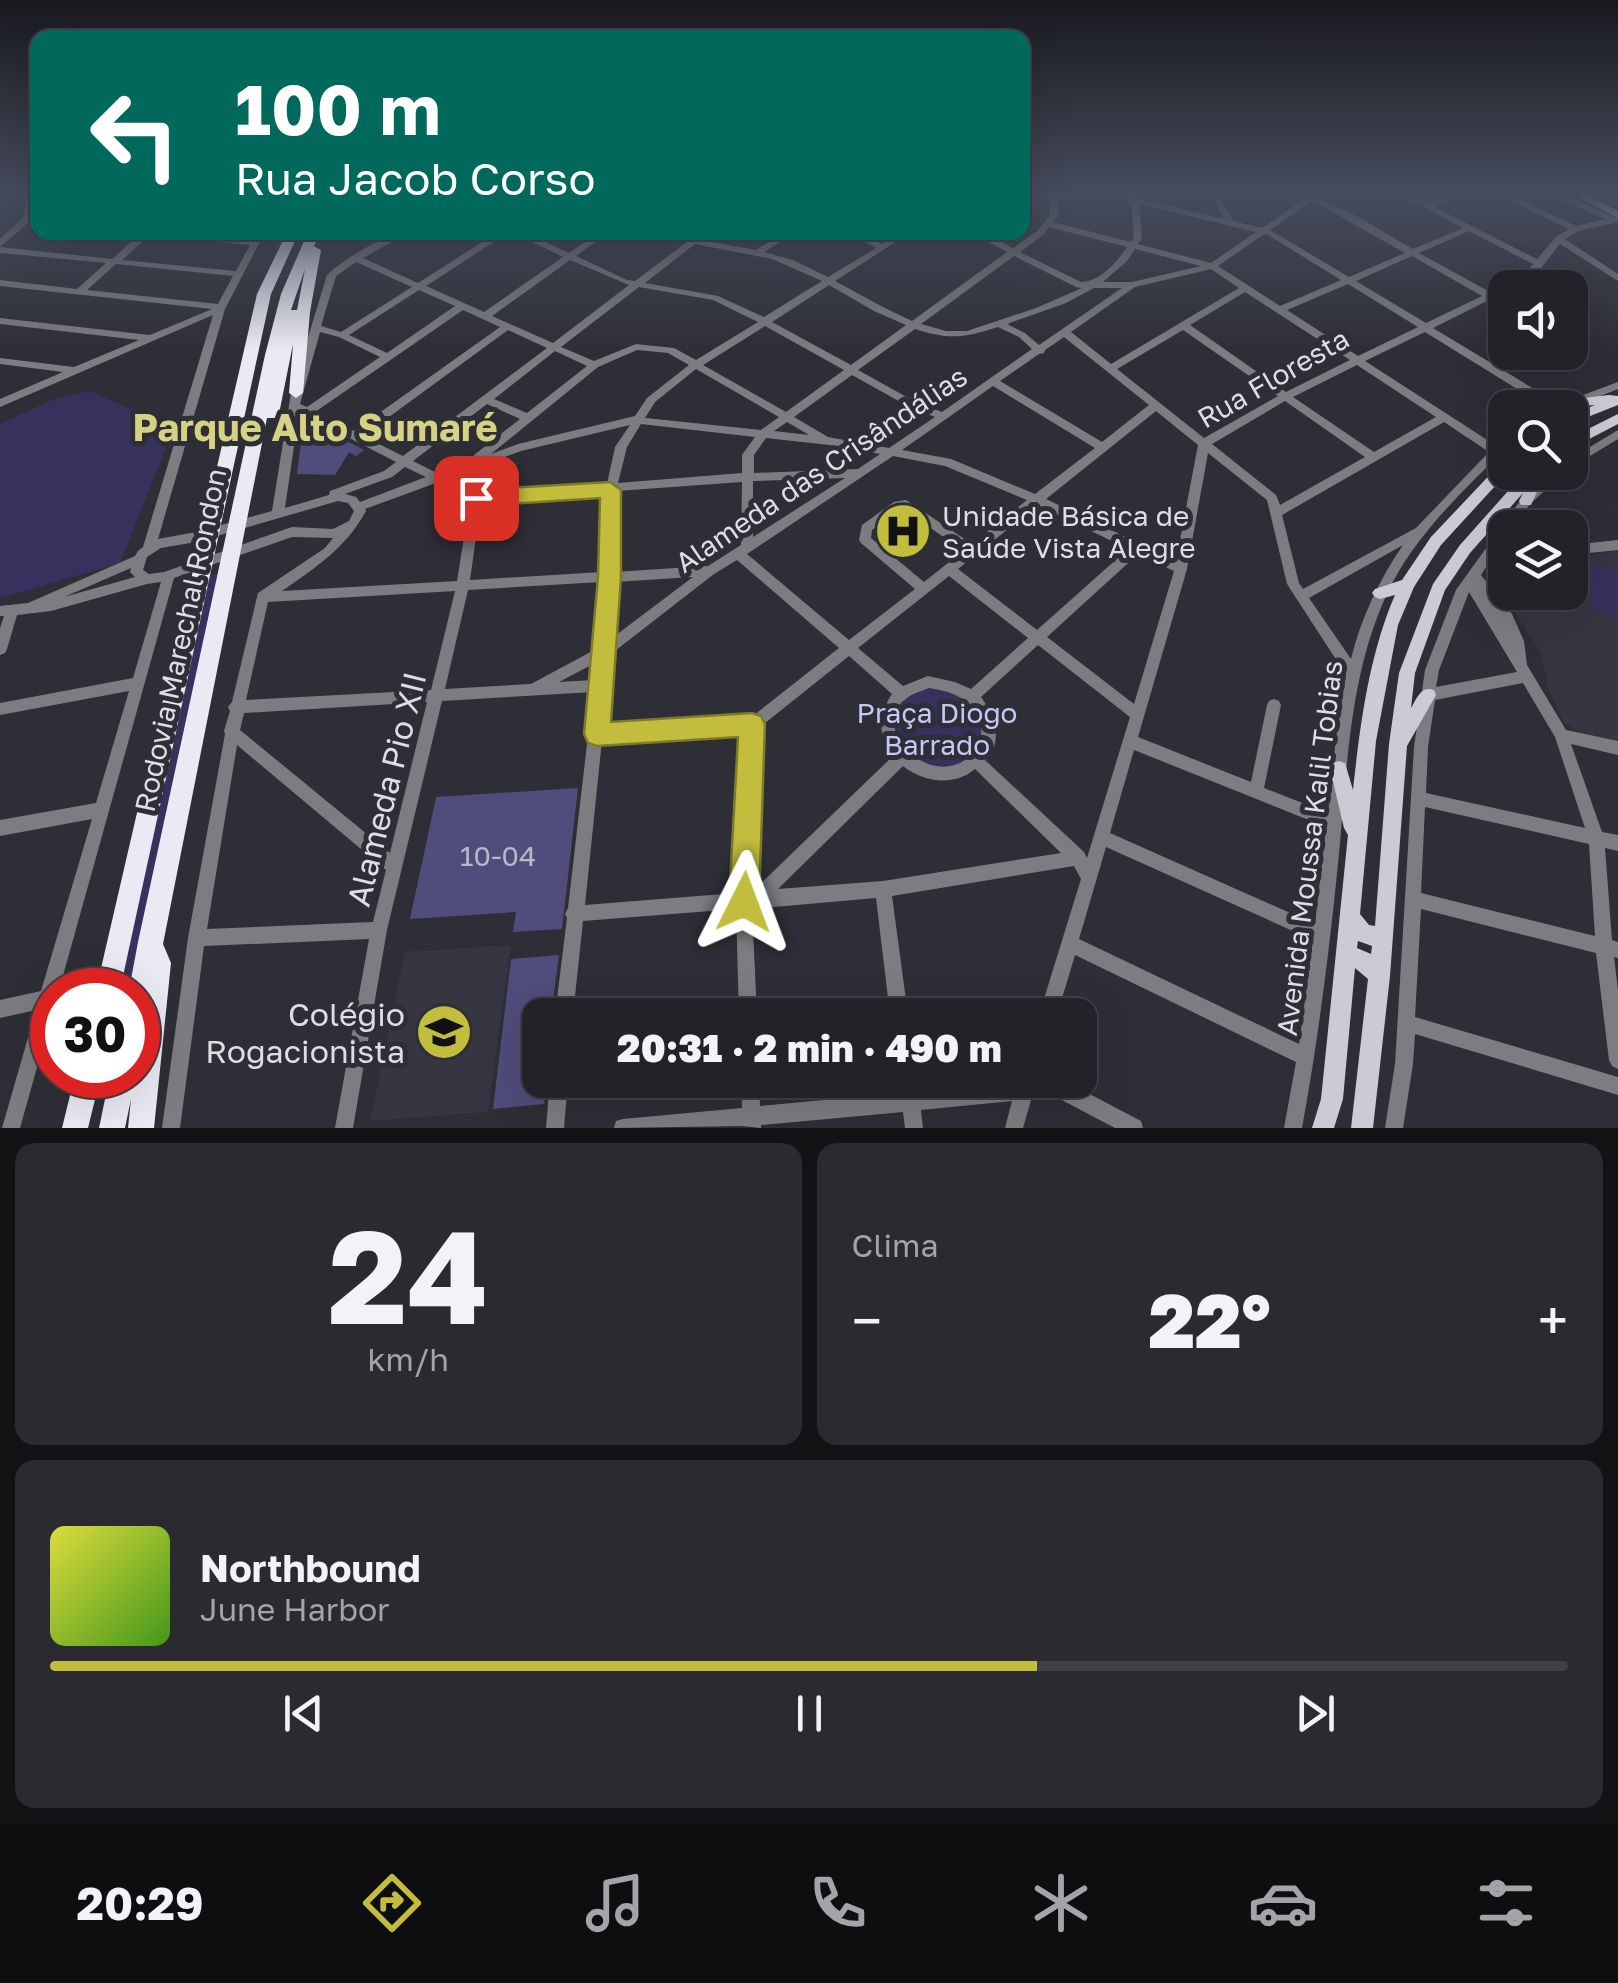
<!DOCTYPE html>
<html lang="pt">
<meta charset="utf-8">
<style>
body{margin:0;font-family:"Golos Text",sans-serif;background:#2a2a30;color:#f1f3f6;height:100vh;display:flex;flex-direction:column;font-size:38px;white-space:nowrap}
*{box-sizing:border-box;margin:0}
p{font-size:32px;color:#a2a4a8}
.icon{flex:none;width:55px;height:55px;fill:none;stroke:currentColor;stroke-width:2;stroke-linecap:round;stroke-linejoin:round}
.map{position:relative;height:1128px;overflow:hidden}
.details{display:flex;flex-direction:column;gap:15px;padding:15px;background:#131316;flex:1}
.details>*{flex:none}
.banner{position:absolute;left:30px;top:30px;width:1000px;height:210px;border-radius:20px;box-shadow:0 10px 40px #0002,0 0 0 2px #3f3f45;background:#00695c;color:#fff;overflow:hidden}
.fabs{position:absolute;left:1488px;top:270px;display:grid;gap:20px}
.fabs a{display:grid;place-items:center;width:100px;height:100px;border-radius:20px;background:#222228;box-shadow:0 10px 40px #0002,0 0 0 2px #3f3f45;font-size:50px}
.speed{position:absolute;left:30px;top:968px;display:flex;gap:20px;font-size:50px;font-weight:700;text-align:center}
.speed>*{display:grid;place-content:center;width:130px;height:130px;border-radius:50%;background:#222228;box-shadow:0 10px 40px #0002,0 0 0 2px #3f3f45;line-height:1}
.speed .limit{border:15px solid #d22;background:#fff;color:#111}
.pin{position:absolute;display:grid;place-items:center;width:85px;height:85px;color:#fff;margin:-42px;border-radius:20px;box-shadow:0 5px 15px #0006}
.me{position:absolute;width:110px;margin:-55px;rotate:3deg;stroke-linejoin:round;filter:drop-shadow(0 0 8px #0008)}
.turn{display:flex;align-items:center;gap:35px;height:210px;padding:0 40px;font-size:45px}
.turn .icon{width:130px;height:130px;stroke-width:2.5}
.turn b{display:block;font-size:70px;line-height:85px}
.big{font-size:75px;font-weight:800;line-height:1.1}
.details .widget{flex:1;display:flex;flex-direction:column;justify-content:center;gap:15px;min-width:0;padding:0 35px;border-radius:20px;background:#2a2a30}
.details .dial{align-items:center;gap:0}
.dial b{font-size:130px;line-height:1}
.song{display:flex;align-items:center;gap:30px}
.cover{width:120px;height:120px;border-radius:15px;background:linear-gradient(135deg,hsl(60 70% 55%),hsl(100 70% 35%))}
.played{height:10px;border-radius:5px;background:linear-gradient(90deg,#c3bd3e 65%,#3f3f45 65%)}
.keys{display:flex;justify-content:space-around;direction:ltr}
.heat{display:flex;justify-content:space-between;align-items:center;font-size:55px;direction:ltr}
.details .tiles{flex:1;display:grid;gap:15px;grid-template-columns:1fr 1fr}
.widget:last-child{grid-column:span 2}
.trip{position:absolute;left:522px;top:998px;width:575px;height:100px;border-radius:20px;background:#222228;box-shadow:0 10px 40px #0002,0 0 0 2px #3f3f45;font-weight:800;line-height:100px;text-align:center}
.menu{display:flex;height:160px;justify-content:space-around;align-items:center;background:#0e0e10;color:#a2a4a8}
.menu .icon{width:70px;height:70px}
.menu .current{color:#c3bd3e}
.menu b{font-size:45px;color:#f1f3f6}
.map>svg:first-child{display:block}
</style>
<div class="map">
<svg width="1618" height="1128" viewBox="0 0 1618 1128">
<rect width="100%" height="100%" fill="#2e2e36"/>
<g fill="#363643">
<polygon points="1618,550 1618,742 1581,733 1564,723 1548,688 1541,652 1490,577 1505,570 1505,592 1570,592 1570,559"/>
<polygon points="511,945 488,1112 370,1121 405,952"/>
</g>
<g fill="#36325d">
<polygon points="90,391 174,428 120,563 0,598 0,424 54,399"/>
<polygon points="1588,562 1618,571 1618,617 1593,610"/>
<polygon points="222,573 132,990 114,990 207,576"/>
<path d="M939 684 971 698 987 732 976 760 936 772 890 739C895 695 896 696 939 684Z"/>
</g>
<g fill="#504c7b">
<polygon points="322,428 364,450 356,456 349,452 335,475 297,474 301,442"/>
<polygon points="902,513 930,532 902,554 875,533"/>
<polygon points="578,788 562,929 513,932 516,912 410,919 436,797"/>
<polygon points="559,955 551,1015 540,1015 540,1080 546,1080 544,1104 493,1109 511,959"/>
</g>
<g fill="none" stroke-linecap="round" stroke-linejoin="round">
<g fill="#7d7d81" fill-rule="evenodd">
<polygon points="29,193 37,193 29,222 0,247 0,239 22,219"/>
<path d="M1048 193H1056L1058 215 1053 222 1131 242 1134 238 1131 202 1099 193H1113L1130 197V193H1138L1139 199 1224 219 1210 193H1218L1233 221 1262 228 1303 200 1281 193C1327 192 1373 227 1413 249L1463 228 1397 193H1407L1427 203 1452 193H1463L1434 207 1537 259 1556 237 1569 229 1495 193H1505L1576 226 1605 219 1547 193H1558L1614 217 1618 216V222L1578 231 1565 239 1618 274V281L1560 244C1545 261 1532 288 1505 288V292L1433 328 1559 404 1618 382V389L1570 408H1548L1425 332 1365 361 1495 445 1505 438V449C1461 493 1412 538 1386 596 1348 679 1347 775 1338 864 1329 953 1318 1041 1302 1128H1284L1296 1062 1075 955 1057 1015H1039L1081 879 1074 866 892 896 908 1015H890L876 898 752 909 757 1015H739L736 909 583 921 573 1015H555L567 918 565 914 568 908 593 692 442 701 387 930 353 1128H335L369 939 204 946 180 1128H162L188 938 225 734 224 731 230 711 228 707 232 702 257 597 258 593 325 548 333 538 292 537 174 578 59 990H52V1014L20 1128H2L36 1010 0 1018V1000L41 991 92 819 0 836V820L96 803 129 691 0 715V703L133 678 161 582 147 584 51 611 17 615 7 649 5 653 0 655V628L4 616H0V606L28 603 135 556 138 551 143 547 213 315 0 407V399L63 372 0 364V358L74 367 139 340 0 324V318L150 335 212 309 0 286V280L77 289 106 263 0 253V247L112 259 142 232H181L252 240 256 232H265L225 309 158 539 196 532 272 511 291 393 327 275C343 259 388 232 410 232L363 258 418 283 498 232H509L426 286 484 312 563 257 512 232H524L569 253 599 232H609L576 256 627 280 635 281 687 242 665 232H678L692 238 699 232H709L700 240 756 250 784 232H795L764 252 793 260 828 277 876 248 847 232H859L882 244 900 232H911L835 281 881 306 912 321 1007 252 970 232H982L1013 248 1037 231 1050 215ZM1311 202 1320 205 1405 253 1349 277 1270 230ZM1139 204 1256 232 1211 263 1138 244 1142 238ZM1049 227 1127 247C1117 262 1100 282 1081 282L1020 252 1043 235ZM1469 231 1533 264 1523 276 1490 292 1419 253ZM151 234 152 235 250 245 236 271 122 260ZM1264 234 1268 235 1341 280 1280 306 1218 266ZM695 244 772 259 822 281 764 317 718 296 645 283ZM1135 249 1201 266 1132 282H1103L1127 261ZM1014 256 1076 287 1082 288 1036 308 967 331H946L921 324ZM1412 256 1482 296 1426 323 1356 281ZM570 260 629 285 553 343 492 316ZM356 262 412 287 341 332 321 326 336 276ZM116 264 233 276 218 304 87 290ZM1211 269 1239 288 1111 364 1071 332 1135 287ZM1348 284 1418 327 1358 356 1287 310ZM829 285 874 311 906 325 851 365 772 322ZM639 287 713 300 758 322 696 360 674 348 636 344 594 361 561 347ZM1094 288H1122L1039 345 1025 333 1007 324 1066 303ZM419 290 455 306 387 353 349 335ZM1245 292 1350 360 1286 392 1190 325ZM463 310 500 327 354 431 315 412ZM765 326 844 370 786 412 703 365ZM998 327 1019 337 1032 349 942 412 912 400 858 370 915 329C949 340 964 338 998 327ZM508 330 547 348 403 456 363 436ZM1183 330 1278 396 1204 438 1117 369ZM320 332 339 337 380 357 307 407 300 404ZM1064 337 1149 405 1102 442 1000 381 1039 354 1044 353 1045 350ZM637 350 668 353 689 365 647 398 635 416 518 444 491 454 598 367ZM555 351 587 366 527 413 494 399ZM1357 365 1436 417 1374 452 1293 397ZM696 369 779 417 761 430 645 418 655 402ZM852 375 904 404 935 417 889 448 828 437 794 417ZM993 386 1095 448 1035 494 951 459 902 450ZM1285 401 1365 457 1280 505 1276 495 1212 444ZM487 404 520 419 474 455V460L437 473 413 461ZM1156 411 1198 445 1176 561 1046 499ZM299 412 396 462 384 471 330 491 329 495 285 508ZM787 422 809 435 774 431ZM1444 422 1489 452 1416 528 1303 589 1299 583 1282 515ZM641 424 755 437 742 455V473L618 483 627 447ZM630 425 615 447 607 484 481 493 475 468 521 451ZM766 438 829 445 880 454 858 469 754 473V455ZM1208 453 1267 500 1287 584 1346 675 1336 737 1328 813 1264 788 1281 705 1279 701 1274 699 1269 701 1267 705 1251 782 1138 737 1187 569ZM893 456 945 466 1027 500 972 544 906 500 894 502 862 525 859 540 861 543 915 589 849 640 747 554ZM405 467 426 477 360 502 356 497 345 494 392 477ZM465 472 468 489 447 478ZM845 478 753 537V481ZM742 482 741 545 708 566 614 572 617 491ZM436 483 470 500 457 581 282 591C315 568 346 548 366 511L365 509ZM605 492 602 572 470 580 481 502ZM338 501 348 503 354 511 349 521 333 529 292 527 164 572 149 574 143 570 147 557 161 548 196 542ZM1038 505 1128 549 1037 630 958 569ZM901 509H904L963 551 924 582 871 538 872 530ZM1403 545C1379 580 1361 618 1351 659L1309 598ZM1138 554 1174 571 1134 704 1047 637ZM737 560 839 648 749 719 603 727 611 654 714 574ZM131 568 130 572 135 577 64 597ZM949 576 1028 638 971 689 955 682 928 676 903 686 858 648ZM693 577 612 638 614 582ZM601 582 598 648 531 684 445 689 468 590ZM455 591 431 690 246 700 268 602ZM1038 645 1130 717 1087 858 1084 852 985 760C1004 743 995 715 981 697ZM849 656 892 694C875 720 879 730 893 756L753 891 759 728ZM597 662 594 680 559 682ZM929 688C952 691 977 700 981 727 982 735 981 743 977 749 936 800 864 727 907 698 913 693 922 691 929 688ZM427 702 390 853 240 730 244 713ZM744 732 736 893 585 905 602 740ZM237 745 386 870 373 922 207 929ZM1134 750 1326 827 1315 924 1110 833ZM903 766C923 782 954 787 975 769L1061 853 883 881 778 889ZM1106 847 1313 940 1299 1044 1079 939Z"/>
<polygon points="1618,430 1618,439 1570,468 1570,459"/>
<path d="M1552 472H1565L1530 504 1514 528H1505V540L1494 556 1505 554V564L1486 567 1481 575 1512 614 1524 641 1527 665 1566 730 1618 741V755L1571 744 1602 832 1618 835V851L1605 848 1612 940 1618 942V958L1614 957 1618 990V1069L1612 1066 1609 1060 1596 953 1421 909 1415 1017 1618 1077V1095L1415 1034 1413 1064 1403 1128H1385L1395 1064 1414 747 1425 670 1456 590 1522 498ZM1469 592 1517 672 1436 687 1439 670ZM1523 683 1555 737 1585 828 1426 793 1428 747 1435 700ZM1425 807 1589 844 1595 936 1421 893Z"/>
<polygon points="1618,540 1618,550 1570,555 1570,545"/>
<polygon points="550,1080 568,1080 564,1128 546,1128"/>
<polygon points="741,1080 759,1080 760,1106 900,1093 899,1080 917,1080 919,1091 1018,1082 1019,1080 1063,1080 1141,1121 1143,1128 1115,1128 1037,1087 1036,1083 1023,1128 1005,1128 1012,1101 921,1110 923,1128 905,1128 903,1112 761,1125 761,1128 742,1126 614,1128 616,1121 623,1119 742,1108"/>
</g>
<g fill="#cbcbd4" fill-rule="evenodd">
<polygon points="1570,193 1582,193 1618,211 1618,218"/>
<polygon points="1609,395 1618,396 1618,405 1570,424 1570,415 1595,405 1571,407 1565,403 1566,400"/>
<polygon points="1618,414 1618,424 1570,449 1570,438"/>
<path d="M1505 462V472H1508L1441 545 1414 587 1398 625 1376 741 1360 914 1369 925 1375 926 1389 744 1399 673 1433 584 1460 545 1525 472H1546L1531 505H1521L1519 501 1523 493 1470 553 1445 590 1415 673 1411 708C1417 698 1421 685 1434 690L1436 695 1407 746 1390 976 1373 1128H1351L1368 979 1355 968 1343 1099 1334 1128H1312L1321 1099 1348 835 1344 828 1330 769 1333 763 1339 761 1345 763 1353 790C1360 725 1369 655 1395 595L1380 599 1375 597 1372 593 1375 589 1402 580 1431 537 1500 464ZM1358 941 1372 946 1371 954 1357 948Z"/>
</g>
<g fill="#eaeaf5" fill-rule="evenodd">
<polygon points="287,232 299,232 271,294 120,990 96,990 257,294"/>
<path d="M308 232H320L314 246 321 250 310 312 303 393 296 398 289 393 293 344 279 414 276 418H267L163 944 171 963 154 1128H128L131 1099 125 1128H99L110 1075H138L141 1017 138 1018V990H129L138 942 265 355 281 294ZM305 269 297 310H291Z"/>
<polygon points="75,1075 101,1075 88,1128 62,1128"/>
</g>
</g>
<linearGradient id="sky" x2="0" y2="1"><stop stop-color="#19191e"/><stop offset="0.55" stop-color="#464c5d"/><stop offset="1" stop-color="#464c5d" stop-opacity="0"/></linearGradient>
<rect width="1618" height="351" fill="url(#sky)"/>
<polygon fill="#c3bd3e" stroke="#7f7b28" stroke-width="2.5" points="610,482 621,490 621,577 611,722 752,713 761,716 765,724 759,902 754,913 744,917 733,913 729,902 738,737 597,746 588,743 584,734 598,577 600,498 476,506 466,498 476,490"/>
<defs>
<g id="hospital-disc" transform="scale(2.875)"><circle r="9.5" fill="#c3bd3e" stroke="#2e2e36"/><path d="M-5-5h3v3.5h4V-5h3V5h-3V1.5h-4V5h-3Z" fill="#111"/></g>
<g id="school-disc" transform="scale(2.875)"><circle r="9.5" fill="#c3bd3e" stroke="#2e2e36"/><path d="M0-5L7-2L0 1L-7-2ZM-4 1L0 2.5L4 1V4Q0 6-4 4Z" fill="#111"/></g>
</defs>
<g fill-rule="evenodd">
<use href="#hospital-disc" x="903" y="531"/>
<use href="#school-disc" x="444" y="1032"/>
</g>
<g text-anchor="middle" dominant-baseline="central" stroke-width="10" stroke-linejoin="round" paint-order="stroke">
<g font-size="28" fill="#dddde2" stroke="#2e2e36">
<text transform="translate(1273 378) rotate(-30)">Rua Floresta</text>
<text transform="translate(821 469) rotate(-34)">Alameda das Crisândálias</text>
<text transform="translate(180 640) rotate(-78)">Rodovia Marechal Rondon</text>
<text transform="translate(1309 848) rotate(-83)">Avenida Moussa Kalil Tobias</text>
</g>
<g font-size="28" fill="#dddde2" stroke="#2e2e36" text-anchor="start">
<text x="942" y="515">Unidade Básica de<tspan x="942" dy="32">Saúde Vista Alegre</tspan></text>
</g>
<g font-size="28" fill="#c7c6f4" stroke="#2e2e36">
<text x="937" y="712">Praça Diogo<tspan x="937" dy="32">Barrado</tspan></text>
</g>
<g font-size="28" fill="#bab9c8">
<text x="498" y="855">10-04</text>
</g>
<g font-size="32" fill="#dddde2" stroke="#2e2e36">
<text transform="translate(386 789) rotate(-76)">Alameda Pio XII</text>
</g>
<g font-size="32" fill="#dddde2" stroke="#2e2e36" text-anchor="end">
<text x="405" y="1014">Colégio<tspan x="405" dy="37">Rogacionista</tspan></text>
</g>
<g font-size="38" font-weight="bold" fill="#d5d284" stroke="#2e2e36">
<text x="315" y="426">Parque Alto Sumaré</text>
</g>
</g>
</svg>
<div class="fabs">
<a><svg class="icon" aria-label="sound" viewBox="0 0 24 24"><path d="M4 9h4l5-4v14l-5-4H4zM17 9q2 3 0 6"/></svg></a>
<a><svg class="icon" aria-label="search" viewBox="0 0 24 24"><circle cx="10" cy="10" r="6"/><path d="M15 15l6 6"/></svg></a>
<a><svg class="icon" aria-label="layers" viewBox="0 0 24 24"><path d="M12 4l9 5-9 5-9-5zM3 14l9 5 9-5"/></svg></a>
</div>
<div class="speed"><div class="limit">30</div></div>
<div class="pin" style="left:476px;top:498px;background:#d93025"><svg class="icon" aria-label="arrive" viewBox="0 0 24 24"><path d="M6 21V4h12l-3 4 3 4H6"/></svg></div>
<svg class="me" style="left:744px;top:902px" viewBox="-20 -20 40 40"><path d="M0-17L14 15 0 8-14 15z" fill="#c3bd3e" stroke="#fff" stroke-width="4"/></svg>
<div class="trip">20:31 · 2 min · 490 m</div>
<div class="banner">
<div class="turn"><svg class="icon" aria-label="left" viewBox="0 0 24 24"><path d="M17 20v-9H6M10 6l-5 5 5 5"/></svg><div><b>100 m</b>Rua Jacob Corso</div></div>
</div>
</div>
<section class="details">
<div class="tiles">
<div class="widget dial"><b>24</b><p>km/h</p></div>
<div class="widget"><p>Clima</p>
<div class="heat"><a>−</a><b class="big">22°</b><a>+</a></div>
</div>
<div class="widget">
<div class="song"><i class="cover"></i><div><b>Northbound</b><p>June Harbor</p></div></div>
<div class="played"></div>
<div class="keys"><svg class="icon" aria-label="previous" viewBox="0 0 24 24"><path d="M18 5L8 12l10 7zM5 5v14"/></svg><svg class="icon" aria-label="pause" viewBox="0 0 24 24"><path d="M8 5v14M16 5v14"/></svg><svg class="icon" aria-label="next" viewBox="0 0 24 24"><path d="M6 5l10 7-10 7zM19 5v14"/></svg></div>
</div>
</div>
</section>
<nav class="menu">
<b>20:29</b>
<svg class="icon current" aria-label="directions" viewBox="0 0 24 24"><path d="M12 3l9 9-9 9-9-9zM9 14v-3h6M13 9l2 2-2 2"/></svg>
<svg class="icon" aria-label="music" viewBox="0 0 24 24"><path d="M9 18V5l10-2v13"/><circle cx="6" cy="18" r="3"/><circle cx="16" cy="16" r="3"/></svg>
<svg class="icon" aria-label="phone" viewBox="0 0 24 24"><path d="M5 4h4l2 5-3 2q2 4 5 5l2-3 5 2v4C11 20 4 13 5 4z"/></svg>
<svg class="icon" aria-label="climate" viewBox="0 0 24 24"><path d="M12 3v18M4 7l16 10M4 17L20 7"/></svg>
<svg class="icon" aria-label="car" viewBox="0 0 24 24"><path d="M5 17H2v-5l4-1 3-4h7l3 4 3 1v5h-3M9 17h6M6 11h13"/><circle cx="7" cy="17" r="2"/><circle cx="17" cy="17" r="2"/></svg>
<svg class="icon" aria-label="filters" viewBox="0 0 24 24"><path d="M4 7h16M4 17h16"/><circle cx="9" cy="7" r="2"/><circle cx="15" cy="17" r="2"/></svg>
</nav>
